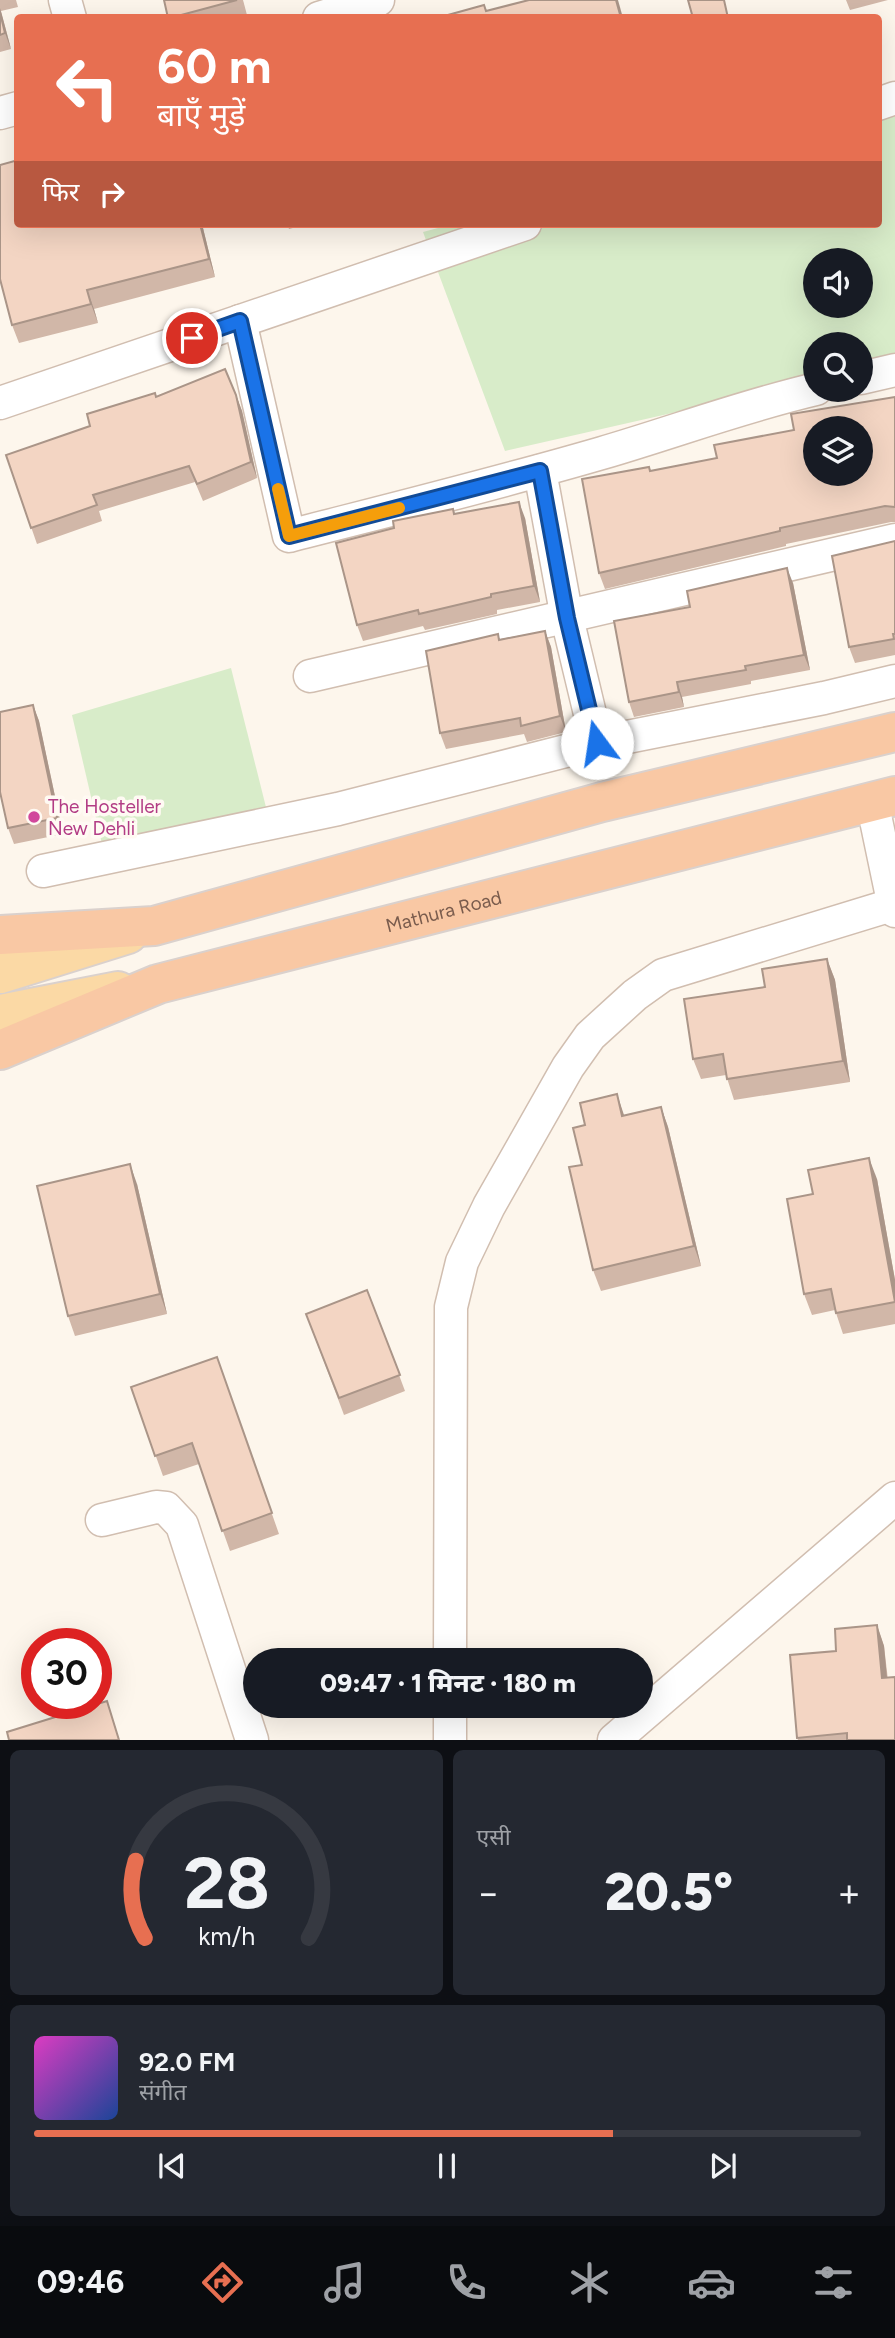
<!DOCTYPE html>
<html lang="hi">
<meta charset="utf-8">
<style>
body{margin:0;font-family:Figtree,"Noto Sans Devanagari",sans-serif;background:#242831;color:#f1f3f6;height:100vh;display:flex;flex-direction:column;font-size:26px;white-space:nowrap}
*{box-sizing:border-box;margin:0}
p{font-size:23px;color:#9ea1a6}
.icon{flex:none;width:38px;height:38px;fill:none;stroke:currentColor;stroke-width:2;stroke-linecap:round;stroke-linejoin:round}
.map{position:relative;height:1740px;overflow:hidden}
.drawer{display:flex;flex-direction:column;gap:10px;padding:10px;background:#0d0f14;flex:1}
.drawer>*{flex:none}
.banner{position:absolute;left:14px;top:14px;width:868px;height:214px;border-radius:7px;box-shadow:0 7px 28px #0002;background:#e76f51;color:#fff;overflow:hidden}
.fabs{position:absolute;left:803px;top:248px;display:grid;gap:14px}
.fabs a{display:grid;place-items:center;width:70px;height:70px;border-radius:50%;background:#171b24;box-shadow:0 7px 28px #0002;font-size:35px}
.speed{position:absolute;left:21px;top:1628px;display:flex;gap:14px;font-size:35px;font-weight:700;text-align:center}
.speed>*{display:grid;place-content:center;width:91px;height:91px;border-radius:50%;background:#171b24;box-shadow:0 7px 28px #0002;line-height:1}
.speed .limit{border:10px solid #d22;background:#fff;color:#111}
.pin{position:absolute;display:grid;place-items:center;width:60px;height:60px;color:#fff;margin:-30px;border:4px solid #fff;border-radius:50%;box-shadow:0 2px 7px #0007}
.me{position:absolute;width:77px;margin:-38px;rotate:346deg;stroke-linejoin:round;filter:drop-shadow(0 0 5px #0008)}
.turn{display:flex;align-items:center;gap:24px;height:147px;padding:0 28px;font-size:32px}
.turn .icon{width:91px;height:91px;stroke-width:2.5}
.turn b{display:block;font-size:49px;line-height:60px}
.then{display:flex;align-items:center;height:66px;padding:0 28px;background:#0003;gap:14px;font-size:26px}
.big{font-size:52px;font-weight:800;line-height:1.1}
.drawer .tile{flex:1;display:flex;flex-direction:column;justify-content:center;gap:10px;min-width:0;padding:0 24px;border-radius:10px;background:#242831}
.drawer .dial{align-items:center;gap:0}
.dial svg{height:182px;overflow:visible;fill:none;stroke:#363941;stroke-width:7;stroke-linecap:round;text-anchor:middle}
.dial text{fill:#f1f3f6;stroke:none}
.song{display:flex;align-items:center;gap:21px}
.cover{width:84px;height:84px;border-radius:10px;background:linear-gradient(135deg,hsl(310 70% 55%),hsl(220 70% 35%))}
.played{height:7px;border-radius:4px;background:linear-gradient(90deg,#e76f51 70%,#363941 70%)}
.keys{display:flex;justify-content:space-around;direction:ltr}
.heat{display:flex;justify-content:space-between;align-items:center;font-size:38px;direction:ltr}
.drawer .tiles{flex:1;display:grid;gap:10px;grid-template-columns:1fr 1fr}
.tile:last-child{grid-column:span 2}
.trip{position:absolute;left:243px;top:1648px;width:410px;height:70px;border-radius:35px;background:#171b24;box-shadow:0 7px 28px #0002;font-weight:800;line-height:70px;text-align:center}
.tabs{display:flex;height:112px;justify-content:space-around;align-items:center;background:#090b0e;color:#9ea1a6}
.tabs .icon{width:49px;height:49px}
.tabs .current{color:#e76f51}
.tabs b{font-size:32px;color:#f1f3f6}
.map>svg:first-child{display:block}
</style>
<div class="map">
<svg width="895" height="1740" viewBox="0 0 895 1740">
<rect width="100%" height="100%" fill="#fdf6ec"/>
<g fill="#d8ecc9" fill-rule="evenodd">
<path d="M895 82V357L861 366V345H816L815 378 756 394 505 451 423 232 453 224H878L879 88ZM816 261H861V306H816Z"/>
<polygon points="231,668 270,823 105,857 72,715"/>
</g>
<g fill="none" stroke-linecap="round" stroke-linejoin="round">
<g stroke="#d1beb0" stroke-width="35">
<g id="minor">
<polyline points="65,0 70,18"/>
<polyline points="319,18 378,0"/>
<polyline points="878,104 895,98"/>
<polyline points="0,113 18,108"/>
<path d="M240 321 289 536C394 509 499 483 602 453 674 432 743 406 816 389"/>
<polyline points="861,378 895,370"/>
<polyline points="0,403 525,224"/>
<polyline points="540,471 567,618 597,743"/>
<polyline points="310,676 895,540"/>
<polyline points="872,801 895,911"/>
<polyline points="43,871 338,809 597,743 824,698 895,681"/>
<polyline points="102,1520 156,1507 166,1508 182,1525 252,1740"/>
<polyline points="450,1661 451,1307 462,1262 489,1206 568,1067 590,1036 635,995 663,975 895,904"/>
<polyline points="450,1740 450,1706"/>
<polyline points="614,1740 895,1498"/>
</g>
</g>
<g stroke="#dad1cd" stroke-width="42">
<g id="primary">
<polyline points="0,974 128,934"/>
<polyline points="0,1014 118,991"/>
</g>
</g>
<g stroke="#dad1cd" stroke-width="42">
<g id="trunk">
<polyline points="0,935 154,926 602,802 895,732"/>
<path id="s1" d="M0 1050 158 984 895 796"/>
</g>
</g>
<use href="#minor" stroke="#fff" stroke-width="32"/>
<use href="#primary" stroke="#fbd9a5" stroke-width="38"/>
<use href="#trunk" stroke="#f9c8a4" stroke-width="38"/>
</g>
<g fill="#d1b7a8">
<polygon points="0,0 16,0 18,7 1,11 11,49 0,52"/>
<polygon points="164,0 243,0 247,15 238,18 168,18"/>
<polygon points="846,0 888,0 850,10"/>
<polygon points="202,224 215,277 94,309 98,323 19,343 12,325"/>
<polygon points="287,224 308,224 289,229"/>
<polygon points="236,395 242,411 257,478 203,501 195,482 99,511 102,521 37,544 6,455 90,426 156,397"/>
<polygon points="895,397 895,522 891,522 786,544 786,546 605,589 599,573 651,471 717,458 794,430"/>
<polygon points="454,514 525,518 540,602 497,610 497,614 425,630 423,626 363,641 357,625"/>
<polygon points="895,541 895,655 855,663 849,647"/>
<polygon points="793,583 810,670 751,681 751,684 682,697 684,707 634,717 629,702 690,607"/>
<polygon points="545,631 551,647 566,732 527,742 524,734 446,749 440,733 500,639"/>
<polygon points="33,705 39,721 63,834 14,844 8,828"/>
<polygon points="827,959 835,980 850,1082 734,1100 726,1075 701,1079 693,1059 765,987"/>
<polygon points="661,1107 668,1127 701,1266 601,1291 593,1270 582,1165 625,1116"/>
<polygon points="877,1179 895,1280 895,1324 843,1334 835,1310 812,1315 804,1294 813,1194"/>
<polygon points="137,1184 167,1314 75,1336 68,1316"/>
<polygon points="367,1290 405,1391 344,1415 306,1314"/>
<polygon points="217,1357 279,1534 230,1551 199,1464 163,1476 131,1387"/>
<polygon points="877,1625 884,1646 895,1740 798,1740 797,1738 836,1651"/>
</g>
<g fill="#aa9588">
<polygon points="616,0 618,0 623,18 621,18"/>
<polygon points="0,8 11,49 5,33 0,13"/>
<polygon points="200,224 202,224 215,277 209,259"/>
<polygon points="87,290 94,309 98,323 91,304"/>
<polygon points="236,395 242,411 257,478 251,462"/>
<polygon points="519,502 525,518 540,602 534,586"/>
<polygon points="787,568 793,583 810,670 804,655"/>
<polygon points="545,631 551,647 566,732 560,716"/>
<polygon points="677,682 682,697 684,707 679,692"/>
<polygon points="33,705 39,721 63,834 57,818"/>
<polygon points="827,959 835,980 850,1082 843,1061"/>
<polygon points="617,1094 624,1115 629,1137 622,1116"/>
<polygon points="661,1107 668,1127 701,1266 694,1246"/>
<polygon points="869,1158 877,1179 895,1280 895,1301"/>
<polygon points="130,1164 137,1184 167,1314 160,1294"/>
<polygon points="877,1625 884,1646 889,1699 882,1678"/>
</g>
<g fill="#f3d5c3" stroke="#aa9588" stroke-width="2" fill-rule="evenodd">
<polygon points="164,0 237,0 170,18 168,18"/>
<polygon points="529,0 616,0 621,18 437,18 484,5 486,11"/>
<polygon points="688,0 724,0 728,18 693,18"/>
<polygon points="0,13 5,33 0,35"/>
<polygon points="18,160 18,224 200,224 209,259 87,290 91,304 12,325 0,279 0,165"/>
<polygon points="225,369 236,395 251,462 197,484 189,466 93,495 97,505 31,528 6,455 90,426 87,414 155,393 156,397"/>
<path d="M895 397V507L885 506 780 528V531L599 573 582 479 649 467 650 471 717 458 714 445 794 430 791 414ZM816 429H861V474H816Z"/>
<polygon points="519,502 534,586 491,594 491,597 419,614 418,610 357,625 336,543 394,528 393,521 453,509 454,514"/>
<polygon points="895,541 895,634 893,634 894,639 849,647 832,556"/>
<polygon points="787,568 804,655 745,666 746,670 677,682 679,692 629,702 614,621 690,607 687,591"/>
<polygon points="545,631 560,716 521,726 520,718 440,733 426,651 498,634 499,640"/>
<polygon points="33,705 57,818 8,828 0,792 0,712"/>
<polygon points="827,959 843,1061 727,1079 723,1054 693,1059 684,999 765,987 762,969"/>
<polygon points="617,1094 622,1116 661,1107 694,1246 593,1270 569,1167 582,1165 573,1128 585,1125 580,1103"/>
<polygon points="869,1158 895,1302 836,1313 831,1289 804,1294 787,1199 813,1194 808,1170"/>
<polygon points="130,1164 160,1294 68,1316 37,1186"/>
<polygon points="367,1290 400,1375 339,1398 306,1314"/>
<polygon points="217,1357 272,1513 222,1531 192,1443 155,1456 131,1387"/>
<polygon points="877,1625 882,1678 895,1677 895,1740 847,1740 847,1733 797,1738 790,1655 836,1651 835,1629"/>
<polygon points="107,1701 119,1740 9,1740 7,1732"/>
</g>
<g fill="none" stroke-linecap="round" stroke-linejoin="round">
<g stroke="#114b97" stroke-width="18">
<polyline id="route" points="192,338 240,321 289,536 540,471 567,618 597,743"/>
</g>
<use href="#route" stroke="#1a73e8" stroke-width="12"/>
<polyline stroke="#f59e0b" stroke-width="12" points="278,489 289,536 399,508"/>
</g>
<circle fill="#d1479c" stroke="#fffaf3" stroke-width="2.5" cx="34" cy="817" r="7"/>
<g text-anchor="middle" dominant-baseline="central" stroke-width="7" stroke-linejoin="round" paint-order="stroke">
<g font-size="19" fill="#b23c85" stroke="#fffaf3" text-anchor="start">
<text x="48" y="806">The Hosteller<tspan x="48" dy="22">New Dehli</tspan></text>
</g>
<g font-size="19" fill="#7a5c4d" stroke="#fffaf3">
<text stroke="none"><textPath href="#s1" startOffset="466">Mathura Road</textPath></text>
</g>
</g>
</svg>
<div class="fabs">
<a><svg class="icon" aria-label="sound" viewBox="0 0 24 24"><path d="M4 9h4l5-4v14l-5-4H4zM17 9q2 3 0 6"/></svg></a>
<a><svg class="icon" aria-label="search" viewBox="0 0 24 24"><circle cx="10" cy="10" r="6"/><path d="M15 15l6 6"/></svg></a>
<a><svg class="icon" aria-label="layers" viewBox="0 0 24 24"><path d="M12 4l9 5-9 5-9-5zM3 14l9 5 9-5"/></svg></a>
</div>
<div class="speed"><div class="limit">30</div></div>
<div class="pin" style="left:192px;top:338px;background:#d93025"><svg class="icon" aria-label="arrive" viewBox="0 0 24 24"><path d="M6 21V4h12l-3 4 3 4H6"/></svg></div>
<svg class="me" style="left:597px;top:743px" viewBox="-20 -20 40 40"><circle r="19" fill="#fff"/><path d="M0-13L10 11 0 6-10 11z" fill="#1a73e8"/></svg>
<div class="trip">09:47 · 1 मिनट · 180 m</div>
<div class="banner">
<div class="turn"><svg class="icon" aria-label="left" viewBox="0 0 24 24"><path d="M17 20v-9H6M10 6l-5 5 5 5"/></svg><div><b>60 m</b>बाएँ मुड़ें</div></div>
<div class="then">फिर<svg class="icon" aria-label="right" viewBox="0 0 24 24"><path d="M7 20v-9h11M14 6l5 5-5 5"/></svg></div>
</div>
</div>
<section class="drawer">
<div class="tiles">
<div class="tile dial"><svg viewBox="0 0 100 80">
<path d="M14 69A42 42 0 1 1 86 69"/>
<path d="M14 69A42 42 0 0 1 10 35" stroke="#e76f51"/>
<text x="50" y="56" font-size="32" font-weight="700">28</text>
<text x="50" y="72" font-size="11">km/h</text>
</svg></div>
<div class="tile"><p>एसी</p>
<div class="heat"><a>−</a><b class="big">20.5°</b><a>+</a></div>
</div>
<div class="tile">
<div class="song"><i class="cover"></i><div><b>92.0 FM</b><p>संगीत</p></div></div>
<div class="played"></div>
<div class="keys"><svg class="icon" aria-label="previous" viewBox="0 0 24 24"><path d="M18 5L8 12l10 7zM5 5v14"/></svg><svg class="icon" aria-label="pause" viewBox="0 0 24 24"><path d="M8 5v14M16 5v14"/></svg><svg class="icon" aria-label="next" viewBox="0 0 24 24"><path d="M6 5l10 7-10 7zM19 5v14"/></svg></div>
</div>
</div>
</section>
<nav class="tabs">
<b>09:46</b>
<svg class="icon current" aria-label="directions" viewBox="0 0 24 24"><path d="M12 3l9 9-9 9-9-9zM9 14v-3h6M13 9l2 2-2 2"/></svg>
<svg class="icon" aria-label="music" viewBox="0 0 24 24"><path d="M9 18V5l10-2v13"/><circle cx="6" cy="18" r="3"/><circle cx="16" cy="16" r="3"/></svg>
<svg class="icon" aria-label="phone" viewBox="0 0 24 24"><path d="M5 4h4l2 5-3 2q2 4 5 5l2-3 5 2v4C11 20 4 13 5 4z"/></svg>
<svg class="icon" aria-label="climate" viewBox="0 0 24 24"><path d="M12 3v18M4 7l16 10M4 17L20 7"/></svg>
<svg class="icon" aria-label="car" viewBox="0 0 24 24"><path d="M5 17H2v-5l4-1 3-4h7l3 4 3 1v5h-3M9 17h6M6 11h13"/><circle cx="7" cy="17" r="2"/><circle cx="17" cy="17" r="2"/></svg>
<svg class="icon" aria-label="filters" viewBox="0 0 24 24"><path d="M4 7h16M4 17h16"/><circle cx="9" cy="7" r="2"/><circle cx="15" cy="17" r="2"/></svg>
</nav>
